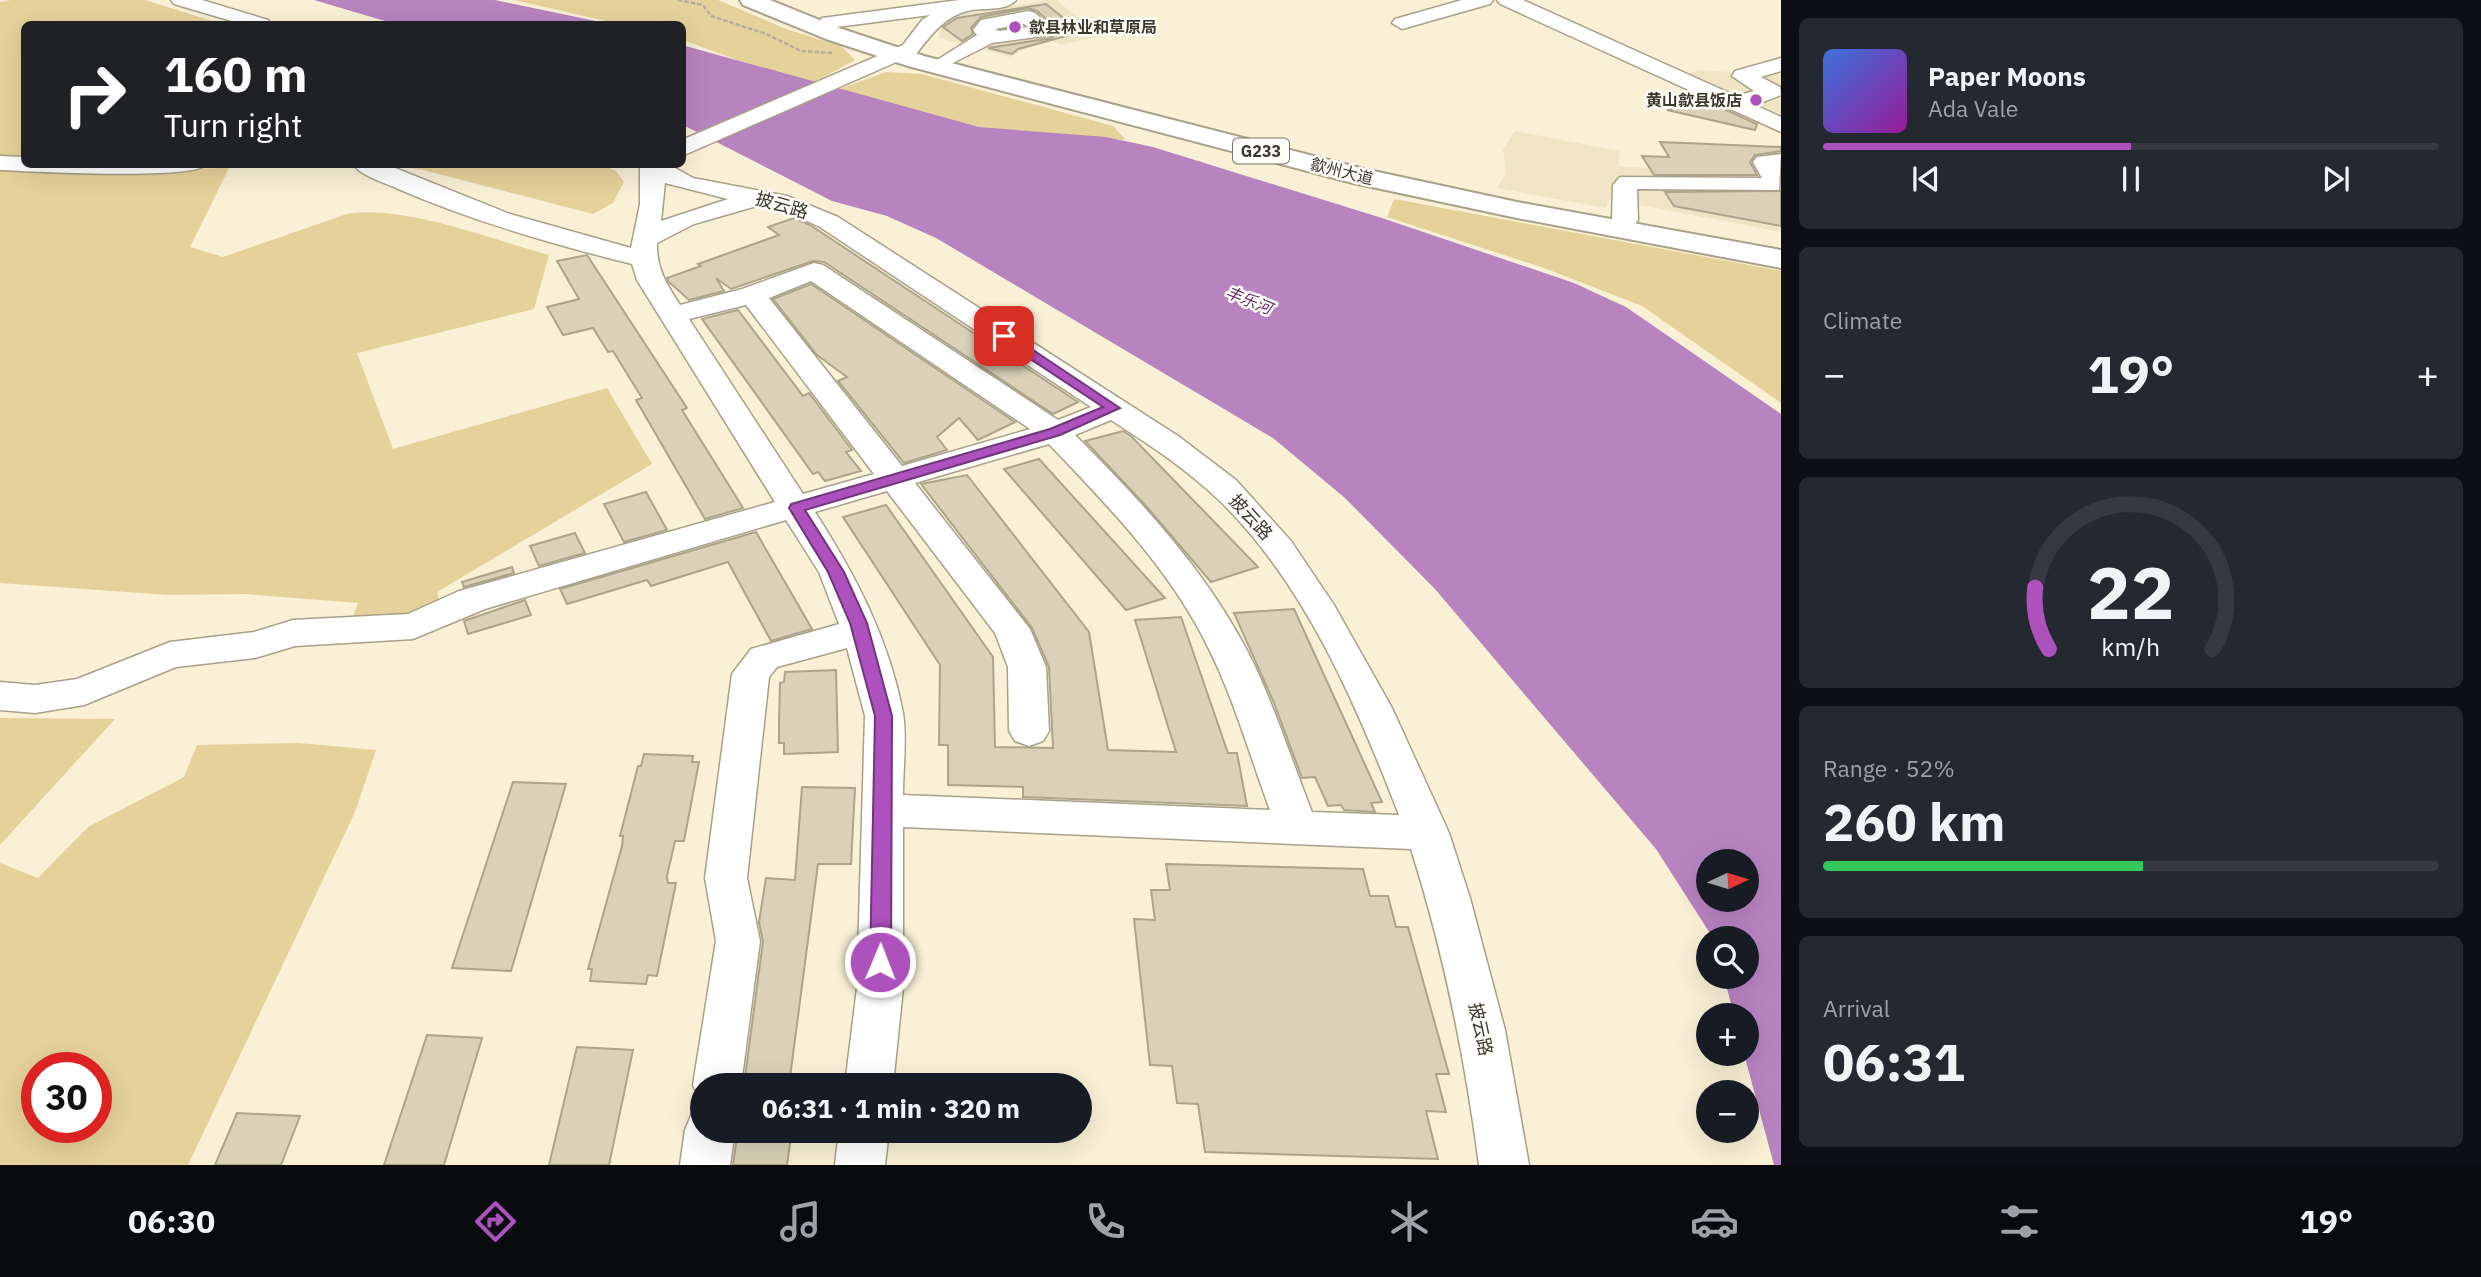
<!DOCTYPE html>
<meta charset="utf-8">
<style>
body{margin:0;font-family:"IBM Plex Sans","Noto Sans SC",sans-serif;background:#242831;color:#f1f3f6;height:100vh;display:flex;flex-direction:column;font-size:26px;white-space:nowrap}
*{box-sizing:border-box;margin:0}
p{font-size:23px;color:#9ea1a6}
.icon{flex:none;width:38px;height:38px;fill:none;stroke:currentColor;stroke-width:2;stroke-linecap:round;stroke-linejoin:round}
.map{position:relative;flex:1;overflow:hidden}
.panel{display:flex;flex-direction:column;gap:18px;padding:18px;background:#0d0f14;width:700px}
.panel>*{flex:none}
.guide{position:absolute;left:21px;top:21px;width:665px;height:147px;border-radius:10px;box-shadow:0 7px 28px #0002;background:#202124;color:#fff;overflow:hidden}
.needle{width:46px;rotate:86deg}
.tools{position:absolute;left:1696px;top:849px;display:grid;gap:14px}
.tools a{display:grid;place-items:center;width:63px;height:63px;border-radius:50%;background:#171b24;box-shadow:0 7px 28px #0002;font-size:35px}
.speed{position:absolute;left:21px;top:1052px;display:flex;gap:14px;font-size:35px;font-weight:700;text-align:center}
.speed>*{display:grid;place-content:center;width:91px;height:91px;border-radius:50%;background:#171b24;box-shadow:0 7px 28px #0002;line-height:1}
.speed .limit{border:10px solid #d22;background:#fff;color:#111}
.pin{position:absolute;display:grid;place-items:center;width:60px;height:60px;color:#fff;margin:-30px;border-radius:14px;box-shadow:0 4px 10px #0006}
.me{position:absolute;width:77px;margin:-38px;rotate:1deg;stroke-linejoin:round;filter:drop-shadow(0 0 5px #0008)}
.turn{display:flex;align-items:center;gap:24px;height:147px;padding:0 28px;font-size:32px}
.turn .icon{width:91px;height:91px;stroke-width:2.5}
.turn b{display:block;font-size:49px;line-height:60px}
.big{font-size:52px;font-weight:700;line-height:1.1}
.panel .card{flex:1;display:flex;flex-direction:column;justify-content:center;gap:10px;min-width:0;padding:0 24px;border-radius:10px;background:#242831}
.panel .dial{align-items:center;gap:0}
.dial svg{height:182px;overflow:visible;fill:none;stroke:#363941;stroke-width:7;stroke-linecap:round;text-anchor:middle}
.dial text{fill:#f1f3f6;stroke:none}
.song{display:flex;align-items:center;gap:21px}
.cover{width:84px;height:84px;border-radius:10px;background:linear-gradient(135deg,hsl(220 70% 55%),hsl(300 70% 35%))}
.played{height:7px;border-radius:4px;background:linear-gradient(90deg,#ad51bc 50%,#363941 50%)}
.keys{display:flex;justify-content:space-around;direction:ltr}
.heat{display:flex;justify-content:space-between;align-items:center;font-size:38px;direction:ltr}
.charge{height:10px;border-radius:5px;background:linear-gradient(90deg,#34c759 52%,#363941 0)}
.trip{position:absolute;left:690px;top:1073px;width:402px;height:70px;border-radius:35px;background:#171b24;box-shadow:0 7px 28px #0002;font-weight:700;line-height:70px;text-align:center}
.tabs{display:flex;height:112px;justify-content:space-around;align-items:center;background:#090b0e;color:#9ea1a6}
.tabs .icon{width:49px;height:49px}
.tabs .on{color:#ad51bc}
.tabs b{font-size:32px;color:#f1f3f6}
main{display:flex;flex:1;min-height:0}
.map>svg:first-child{display:block}
</style>
<main>
<div class="map">
<svg width="1781" height="1165" viewBox="0 0 1781 1165">
<rect width="100%" height="100%" fill="#f9f0d6"/>
<g fill="#efe4c3">
<polygon points="1046,0 1056,0 1102,36 1061,45 1053,41 1026,48 1010,57 939,38 940,25 957,15"/>
<polygon points="1781,57 1781,123 1681,77 1699,70 1729,72"/>
<polygon points="1515,131 1619,151 1618,166 1758,177 1747,148 1781,151 1781,232 1609,199 1606,208 1497,188 1506,173 1503,149"/>
</g>
<g fill="#e5d19a" fill-rule="evenodd">
<polygon points="11,0 145,0 222,24 24,24 24,159 0,157 0,2"/>
<polygon points="514,0 718,0 786,29 841,46 855,60 807,86 683,40 682,24 619,24"/>
<polygon points="886,72 922,74 1113,126 1126,140 979,127 837,90"/>
<polygon points="389,165 603,165 616,171 624,182 613,203 593,214 423,170"/>
<path d="M0 167 112 170 229 168 190 247 223 257 347 214C403 204 493 240 549 255L534 309 357 353 393 449 607 388 652 464 437 592 443 622H351L358 603 246 594 169 595 0 583Z"/>
<polygon points="1394,199 1781,271 1781,403 1642,306 1544,268 1387,217"/>
<polygon points="0,718 115,719 0,845"/>
<path d="M298 743 376 750 355 812 188 1165H0V863L38 878 88 827 184 777 197 745ZM37 1068H96V1127H37Z"/>
</g>
<g fill="#b884c0" fill-rule="evenodd">
<polygon points="314,0 495,0 610,24 395,24"/>
<path d="M682 45 979 127 1106 137 1153 147 1382 218 1574 283 1626 307 1781 414V1165H1774L1744 1054 1746 1015H1734L1724 977 1746 976V938H1713L1656 849 1435 589 1345 498 1273 438 936 238 887 216 832 201 683 125ZM1708 861H1746V900H1708Z"/>
</g>
<g fill="#dad1b8" stroke="#ada48c" stroke-width="2">
<polygon points="1046,4 1081,32 1018,49 1012,54 988,48 1052,38 1057,29 1037,11 1028,8 981,17 971,28 973,34 962,41 943,27 957,18"/>
<polygon points="1704,100 1757,124 1755,130 1667,110"/>
<polygon points="1660,142 1781,147 1781,151 1755,155 1750,162 1757,175 1654,175 1642,156 1669,157"/>
<polygon points="1781,191 1781,226 1674,206 1665,192"/>
<polygon points="794,218 810,225 1078,402 1053,414 824,262 813,261 731,289 716,278 724,291 689,300 669,282 667,278 701,266 698,264 779,235 768,227"/>
<polygon points="587,255 687,408 682,410 743,508 705,519 636,400 642,398 613,351 608,352 593,328 563,335 547,307 579,299 557,261"/>
<polygon points="811,284 1015,422 978,440 959,418 937,437 947,450 904,463 838,381 847,377 817,355 773,299"/>
<polygon points="738,310 803,396 809,393 852,450 846,452 861,471 825,481 818,472 813,474 702,319"/>
<polygon points="1123,431 1131,436 1258,567 1211,582 1146,506 1085,441"/>
<polygon points="1039,459 1165,598 1126,610 1004,469"/>
<polygon points="967,475 1089,632 1108,750 1176,752 1135,620 1181,617 1228,753 1237,753 1247,806 1023,797 1023,787 948,785 948,745 939,745 940,665 843,517 886,505 993,657 995,747 1053,748 1049,667 1032,628 921,484"/>
<polygon points="646,492 667,530 624,542 604,504"/>
<polygon points="756,532 812,629 771,641 728,562 651,586 647,580 567,604 560,589"/>
<polygon points="575,533 585,553 539,566 530,546"/>
<polygon points="512,567 514,573 464,587 462,582"/>
<polygon points="525,600 531,615 468,634 464,621"/>
<polygon points="1294,609 1382,802 1371,803 1375,812 1344,810 1341,805 1328,806 1315,777 1302,778 1274,703 1234,613"/>
<polygon points="836,670 838,752 784,754 784,743 779,743 779,723 780,683 784,682 785,672"/>
<polygon points="644,754 693,756 692,762 699,762 684,841 675,841 667,876 668,883 676,883 657,976 648,975 646,984 590,981 592,969 588,969 622,846 623,836 620,836 638,766 641,766"/>
<polygon points="513,782 566,784 511,971 452,968"/>
<polygon points="802,787 855,788 851,864 818,864 789,1085 744,1085 763,941 759,922 766,878 795,880"/>
<polygon points="1166,864 1363,869 1370,896 1388,896 1396,927 1408,927 1449,1074 1436,1074 1446,1112 1426,1111 1438,1159 1205,1152 1198,1104 1177,1103 1172,1066 1150,1065 1134,919 1155,920 1151,890 1170,890"/>
<polygon points="427,1035 482,1038 444,1165 384,1165"/>
<polygon points="577,1047 633,1050 609,1165 549,1165"/>
<polygon points="237,1113 300,1116 281,1165 215,1165"/>
<polygon points="738,1130 792,1130 787,1165 733,1165"/>
</g>
<g fill="none" stroke-linecap="round" stroke-linejoin="round">
<g stroke="#a8a088" stroke-width="3">
<g id="minor">
<polygon points="171,0 202,0 268,20 271,24 242,24 174,4"/>
<path d="M959 0H1016C1006 12 982 7 968 11 945 16 930 36 917 53L682 156V140L903 45 922 20 930 15 829 28 822 26 819 22 822 18Z"/>
<polygon points="1462,0 1493,0 1490,4 1402,29 1392,23 1395,19"/>
<polygon points="1497,0 1523,0 1736,96 1754,91 1732,76 1735,71 1781,58 1781,71 1761,77 1780,87 1781,95 1755,105 1781,117 1781,132 1500,4"/>
<path d="M1028 11 1035 13 1055 31 1052 35 992 43 947 66 937 60 977 35 973 30 981 20ZM1024 24 1028 27 999 31 995 29Z"/>
<polygon points="1781,154 1779,190 1637,189 1638,220 1634,225 1616,225 1612,220 1613,185 1620,177 1762,178 1753,162 1757,157"/>
<path d="M0 156 24 157V164H207C195 181 28 171 0 170Z"/>
<path d="M353 164H385L510 214 631 248 640 204V164H668L693 178 787 196 838 217 1178 436 1236 480 1291 541 1334 605 1392 708 1449 833 1470 898 1505 1030 1529 1165H1479C1465 1057 1444 953 1411 849L903 827V988L893 1085H845L857 988 865 716 847 648 777 667 769 677 747 878 760 941 741 1085H702L700 1101 693 1085 716 941 705 878 732 674 751 649 839 624 819 572 786 520 485 609 413 639 295 646 255 658 176 667 84 705 35 713 0 710V682L35 685 77 679 170 642 254 632 293 620 408 614 459 591 775 502 637 280 632 264C551 244 472 221 396 188 383 182 361 176 353 164ZM665 183 728 199 661 221ZM760 205 790 213 820 227 1091 407 1058 420 823 265 814 263 742 289 680 305C667 285 656 268 657 243L694 224ZM811 281 1030 429 902 466 769 298ZM746 305 874 474 803 494 689 319ZM1111 420C1150 445 1188 470 1222 503 1306 586 1357 706 1399 815L1312 812C1291 759 1270 692 1243 643 1200 564 1138 498 1075 435ZM1049 444C1107 505 1169 568 1207 645 1233 696 1250 756 1270 810L903 795C903 769 907 739 903 713 889 639 855 574 815 512L887 491 995 633 1008 667 1009 731 1015 741 1029 746 1043 741 1049 731 1046 667 1030 629 915 483Z"/>
<polygon points="702,1110 702,1130 735,1130 730,1165 680,1165 685,1130 692,1113"/>
<polygon points="839,1130 889,1130 885,1165 835,1165"/>
</g>
</g>
<g stroke="#a8a088" stroke-width="4">
<polygon id="highway" points="740,0 770,0 842,29 924,56 1364,169 1517,202 1781,250 1781,268 1517,218 1353,183 908,66 826,39 743,5"/>
</g>
<polyline stroke="#b5ae9a" stroke-width="2.5" stroke-dasharray="4.5 2" stroke-linecap="butt" points="678,0 703,5 711,16 766,34 801,51 833,53"/>
<use href="#minor" fill="#fff" fill-rule="evenodd"/>
<use href="#highway" fill="#fff" fill-rule="evenodd"/>
</g>
<polygon fill="#ad51bc" stroke="#70357a" stroke-width="2" points="1000,334 1009,334 1120,408 1060,435 805,510 844,572 867,623 892,716 891,962 888,969 880,971 873,969 870,962 875,716 850,623 828,572 789,508 791,504 1050,429 1103,407 1000,339"/>
<g fill="#ad51bc" stroke="#fffdf8" stroke-width="2.5">
<circle cx="1015" cy="27" r="7"/>
<circle cx="1756" cy="100" r="7"/>
</g>
<g text-anchor="middle" dominant-baseline="central" stroke-width="5" stroke-linejoin="round" paint-order="stroke">
<g font-size="16" font-weight="bold" fill="#3b382e" stroke="#fffdf8" text-anchor="start">
<text x="1029" y="27">歙县林业和草原局</text>
<text x="1742" y="100" text-anchor="end">黄山歙县饭店</text>
</g>
<rect fill="#fffdf8" stroke="#76736b" stroke-width="2" x="1233" y="138.5" width="56" height="25" rx="5"/>
<g font-size="16" font-weight="bold" fill="#3b382e">
<text x="1261" y="151">G233</text>
</g>
<g font-size="16" fill="#3b382e" stroke="#fffdf8">
<text transform="translate(1342 171) rotate(14)">歙州大道</text>
</g>
<g font-size="16" font-style="italic" fill="#692a73" stroke="#fffdf8">
<text transform="translate(1249 300) rotate(22)">丰乐河</text>
</g>
<g font-size="18" fill="#3b382e" stroke="#fffdf8">
<text transform="translate(782 205) rotate(16)">披云路</text>
<text transform="translate(1251 517) rotate(48)">披云路</text>
<text transform="translate(1481 1029) rotate(78)">披云路</text>
</g>
</g>
</svg>
<div class="tools">
<a><svg class="needle" viewBox="-14 -14 28 28"><path d="M0-13l5 13h-10z" fill="#e53935"/><path d="M0 13l5-13h-10z" fill="#9ea1a6"/></svg></a>
<a><svg class="icon" aria-label="search" viewBox="0 0 24 24"><circle cx="10" cy="10" r="6"/><path d="M15 15l6 6"/></svg></a>
<a>+</a>
<a>−</a>
</div>
<div class="speed"><div class="limit">30</div></div>
<div class="pin" style="left:1004px;top:336px;background:#d93025"><svg class="icon" aria-label="arrive" viewBox="0 0 24 24"><path d="M6 21V4h12l-3 4 3 4H6"/></svg></div>
<svg class="me" style="left:880px;top:962px" viewBox="-20 -20 40 40"><circle r="17" fill="#ad51bc" stroke="#fff" stroke-width="3"/><path d="M0-11L8 9 0 5-8 9z" fill="#fff"/></svg>
<div class="trip">06:31 · 1 min · 320 m</div>
<div class="guide">
<div class="turn"><svg class="icon" aria-label="right" viewBox="0 0 24 24"><path d="M7 20v-9h11M14 6l5 5-5 5"/></svg><div><b>160 m</b>Turn right</div></div>
</div>
</div>
<section class="panel">
<div class="card">
<div class="song"><i class="cover"></i><div><b>Paper Moons</b><p>Ada Vale</p></div></div>
<div class="played"></div>
<div class="keys"><svg class="icon" aria-label="previous" viewBox="0 0 24 24"><path d="M18 5L8 12l10 7zM5 5v14"/></svg><svg class="icon" aria-label="pause" viewBox="0 0 24 24"><path d="M8 5v14M16 5v14"/></svg><svg class="icon" aria-label="next" viewBox="0 0 24 24"><path d="M6 5l10 7-10 7zM19 5v14"/></svg></div>
</div>
<div class="card"><p>Climate</p>
<div class="heat"><a>−</a><b class="big">19°</b><a>+</a></div>
</div>
<div class="card dial"><svg viewBox="0 0 100 80">
<path d="M14 69A42 42 0 1 1 86 69"/>
<path d="M14 69A42 42 0 0 1 8 42" stroke="#ad51bc"/>
<text x="50" y="56" font-size="32" font-weight="700">22</text>
<text x="50" y="72" font-size="11">km/h</text>
</svg></div>
<div class="card"><p>Range · 52%</p><b class="big">260 km</b><div class="charge"></div></div>
<div class="card"><p>Arrival</p><b class="big">06:31</b></div>
</section>
</main>
<nav class="tabs">
<b>06:30</b>
<svg class="icon on" aria-label="directions" viewBox="0 0 24 24"><path d="M12 3l9 9-9 9-9-9zM9 14v-3h6M13 9l2 2-2 2"/></svg>
<svg class="icon" aria-label="music" viewBox="0 0 24 24"><path d="M9 18V5l10-2v13"/><circle cx="6" cy="18" r="3"/><circle cx="16" cy="16" r="3"/></svg>
<svg class="icon" aria-label="phone" viewBox="0 0 24 24"><path d="M5 4h4l2 5-3 2q2 4 5 5l2-3 5 2v4C11 20 4 13 5 4z"/></svg>
<svg class="icon" aria-label="climate" viewBox="0 0 24 24"><path d="M12 3v18M4 7l16 10M4 17L20 7"/></svg>
<svg class="icon" aria-label="car" viewBox="0 0 24 24"><path d="M5 17H2v-5l4-1 3-4h7l3 4 3 1v5h-3M9 17h6M6 11h13"/><circle cx="7" cy="17" r="2"/><circle cx="17" cy="17" r="2"/></svg>
<svg class="icon" aria-label="filters" viewBox="0 0 24 24"><path d="M4 7h16M4 17h16"/><circle cx="9" cy="7" r="2"/><circle cx="15" cy="17" r="2"/></svg>
<b>19°</b>
</nav>
